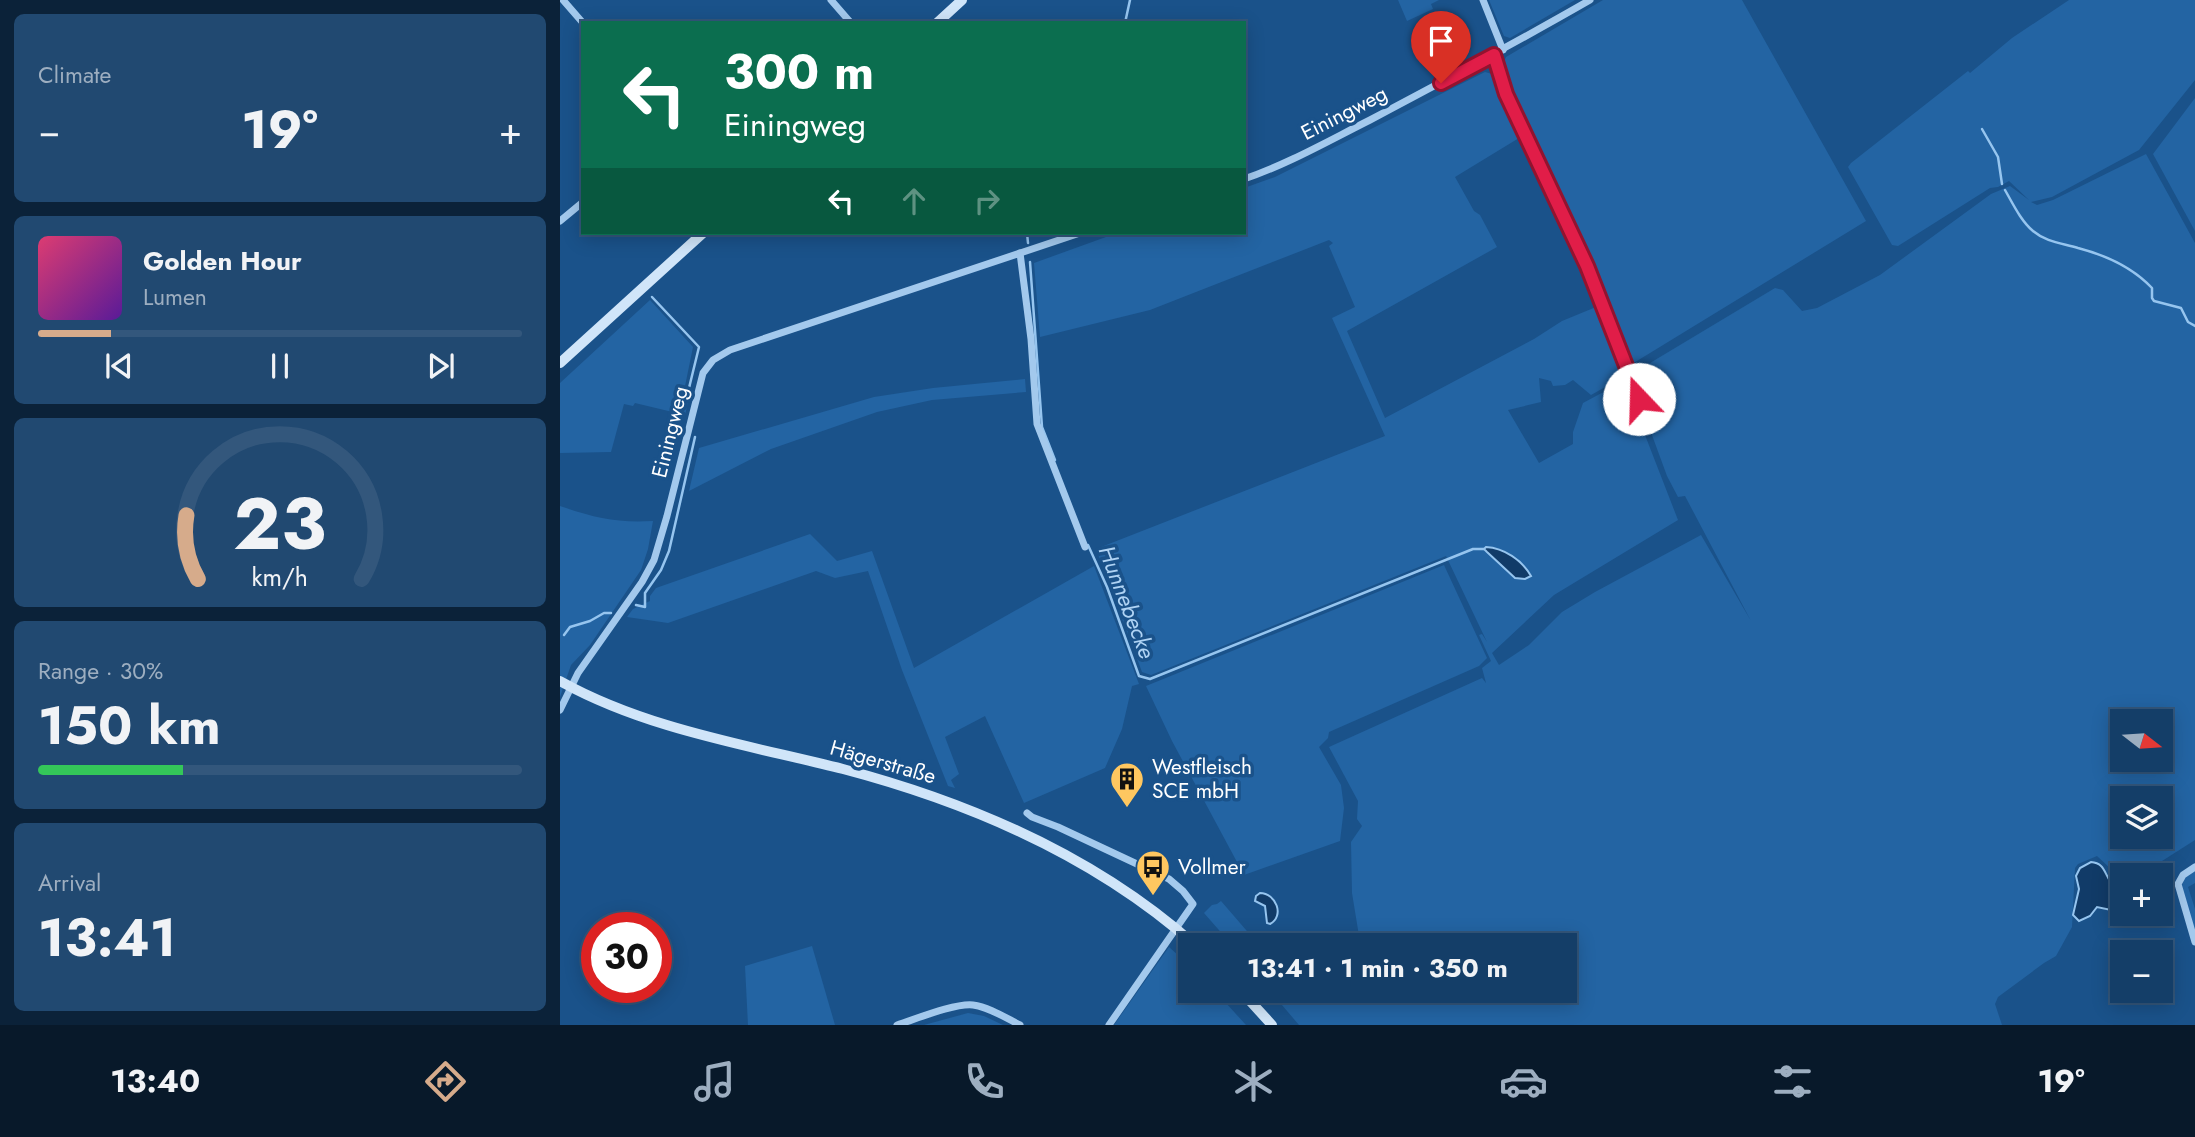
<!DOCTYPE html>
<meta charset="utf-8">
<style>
body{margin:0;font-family:Jost,sans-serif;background:#214971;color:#f1f3f6;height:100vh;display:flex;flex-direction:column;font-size:26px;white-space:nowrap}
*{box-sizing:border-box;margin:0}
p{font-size:23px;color:#9daec0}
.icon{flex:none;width:38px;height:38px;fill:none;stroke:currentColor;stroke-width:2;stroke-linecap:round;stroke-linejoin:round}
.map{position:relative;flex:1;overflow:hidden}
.side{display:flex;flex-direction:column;gap:14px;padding:14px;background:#0b2239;width:560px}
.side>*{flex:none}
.hud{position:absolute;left:21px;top:21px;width:665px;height:214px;border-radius:0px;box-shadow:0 4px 18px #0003,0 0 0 2px #33577c;background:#0b6e4f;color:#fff;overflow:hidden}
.needle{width:46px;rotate:107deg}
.tools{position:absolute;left:1550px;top:709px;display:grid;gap:14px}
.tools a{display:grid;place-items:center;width:63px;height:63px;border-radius:0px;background:#143e68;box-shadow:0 4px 18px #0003,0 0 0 2px #33577c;font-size:35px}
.speed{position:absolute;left:21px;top:912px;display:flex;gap:14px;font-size:35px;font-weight:700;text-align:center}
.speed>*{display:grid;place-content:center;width:91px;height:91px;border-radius:50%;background:#143e68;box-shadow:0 4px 18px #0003,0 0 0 2px #33577c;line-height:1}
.speed .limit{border:10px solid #d22;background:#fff;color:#111}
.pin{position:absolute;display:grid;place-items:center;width:60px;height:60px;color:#fff;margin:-72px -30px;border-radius:50% 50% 50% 0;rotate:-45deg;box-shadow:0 0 7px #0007}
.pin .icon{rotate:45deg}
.me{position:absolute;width:77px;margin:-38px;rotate:339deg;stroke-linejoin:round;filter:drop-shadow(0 0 5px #0008)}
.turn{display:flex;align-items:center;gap:24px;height:147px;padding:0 28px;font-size:32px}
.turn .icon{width:91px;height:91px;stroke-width:2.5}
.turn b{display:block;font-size:49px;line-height:60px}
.lanes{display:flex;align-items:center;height:66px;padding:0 28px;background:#0003;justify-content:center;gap:35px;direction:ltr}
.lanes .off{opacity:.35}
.big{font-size:52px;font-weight:700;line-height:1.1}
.side .widget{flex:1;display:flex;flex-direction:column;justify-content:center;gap:10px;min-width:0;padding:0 24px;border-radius:10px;background:#214971}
.side .dial{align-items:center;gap:0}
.dial svg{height:182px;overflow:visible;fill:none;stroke:#33577c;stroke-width:7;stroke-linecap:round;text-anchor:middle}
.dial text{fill:#f1f3f6;stroke:none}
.song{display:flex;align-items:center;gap:21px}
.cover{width:84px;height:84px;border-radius:10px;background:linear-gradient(135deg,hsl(340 70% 55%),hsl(270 70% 35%))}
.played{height:7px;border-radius:4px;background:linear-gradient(90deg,#d6ab8b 15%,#33577c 15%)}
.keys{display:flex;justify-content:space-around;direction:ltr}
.heat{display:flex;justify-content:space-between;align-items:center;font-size:38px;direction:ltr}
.charge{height:10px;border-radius:5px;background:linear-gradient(90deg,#34c759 30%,#33577c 0)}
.trip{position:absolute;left:618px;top:933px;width:399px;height:70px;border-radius:0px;background:#143e68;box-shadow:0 4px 18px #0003,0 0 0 2px #33577c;font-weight:700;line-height:70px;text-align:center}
.tab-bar{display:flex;height:112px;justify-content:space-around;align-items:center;background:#08192a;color:#9daec0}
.tab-bar .icon{width:49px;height:49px}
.tab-bar .current{color:#d6ab8b}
.tab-bar b{font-size:32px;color:#f1f3f6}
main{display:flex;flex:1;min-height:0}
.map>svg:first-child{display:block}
</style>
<main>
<section class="side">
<div class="widget"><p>Climate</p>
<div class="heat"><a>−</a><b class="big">19°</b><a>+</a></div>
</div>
<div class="widget">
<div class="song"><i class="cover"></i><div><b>Golden Hour</b><p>Lumen</p></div></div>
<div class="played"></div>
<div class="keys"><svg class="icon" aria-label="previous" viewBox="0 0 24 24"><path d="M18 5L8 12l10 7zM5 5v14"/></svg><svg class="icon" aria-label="pause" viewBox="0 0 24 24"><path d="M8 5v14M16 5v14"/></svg><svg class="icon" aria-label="next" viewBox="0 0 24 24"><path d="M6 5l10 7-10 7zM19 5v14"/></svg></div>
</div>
<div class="widget dial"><svg viewBox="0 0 100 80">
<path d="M14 69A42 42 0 1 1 86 69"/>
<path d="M14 69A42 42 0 0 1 9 41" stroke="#d6ab8b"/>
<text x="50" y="56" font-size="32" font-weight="700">23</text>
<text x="50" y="72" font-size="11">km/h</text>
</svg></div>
<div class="widget"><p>Range · 30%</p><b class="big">150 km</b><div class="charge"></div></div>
<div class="widget"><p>Arrival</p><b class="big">13:41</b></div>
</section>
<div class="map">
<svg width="1635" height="1025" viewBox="0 0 1635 1025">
<rect width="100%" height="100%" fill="#1a528a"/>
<g fill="#2364a3" fill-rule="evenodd">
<polygon points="838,0 879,0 871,4 873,9 847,21"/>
<polygon points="929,0 1015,0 950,38 944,36"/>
<polygon points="1043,0 1182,0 1306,221 1072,364 1029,254 947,82 943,64 946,57"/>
<path d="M1509 0H1635V80L1579 150 1492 197 1471 202 1477 205 1493 200 1586 154 1635 243V840L1580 875H1563V886L1553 871 1537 856 1518 864 1515 868 1512 927 1496 956 1484 963 1438 997 1435 1004 1442 1025H739L710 991 1004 990V945H797L800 942 792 893 791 842 802 826 797 819 798 801 769 747 922 678 926 683 922 668 931 661 919 635 922 634 927 642 886 556 591 675 582 672 536 549 825 436 772 318 795 307 769 246 773 243 769 240 590 310 480 337 474 263 557 233H684V188L715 177 925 72 932 74 959 138 895 177 914 211 920 215 937 247 787 331 825 418 974 339 1002 321 1036 307 1063 377 1031 395 1013 380 1005 385 993 386 991 381 979 378 981 402 948 410 979 463 1013 444V432L1023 403 1064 381 1118 520 994 595 932 653 939 665 969 645 1002 612 1035 592 1141 535 1191 621 1125 496 1118 497 1107 476 1070 375 1215 288 1223 290 1242 311 1257 308 1320 275 1431 194 1450 186 1469 200 1449 181 1438 187 1430 188 1338 246 1332 245 1288 167 1291 163 1408 71 1410 73 1452 38ZM926 547 942 551 959 561 965 579 956 578 927 552ZM1563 721H1601V760H1563ZM1563 798H1601V836H1563Z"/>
<polygon points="1635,98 1635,231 1593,154"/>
<polygon points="90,300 133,347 123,396 129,398 125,415 75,403 73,406 64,404 51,452 0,453 0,383"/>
<polygon points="465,379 466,392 372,400 317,412 211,449 129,491 139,448 314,397 373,388"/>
<path d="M0 506C35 518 56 523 93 521L88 549 81 570 30 645 11 665 0 697Z"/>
<polygon points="250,534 277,561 312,551 354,668 534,566 579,684 572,686 562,729 545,768 464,803 425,716 385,737 399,774 391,780 395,788 388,786 342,670 308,571 275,578 256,571 108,623 67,617 73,609 90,601 90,596 96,588"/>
<polygon points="884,565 927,658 919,666 769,732 768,738 759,747 781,785 784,808 780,841 684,875 612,741 586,686"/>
<polygon points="1635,869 1635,883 1628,887 1635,909 1635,934 1621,889 1624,878"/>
<polygon points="661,901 699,945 672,945 644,913 652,905 657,904"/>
<polygon points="252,946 275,1025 188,1025 185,966"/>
<polygon points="609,947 630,966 630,990 655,991 686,1025 554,1025"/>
<polygon points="408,1013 424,1016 443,1025 364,1025"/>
</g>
<g fill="#113b68" stroke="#96c5ef" stroke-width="2">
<path d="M926 547C944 548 962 560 971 576L965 579 955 578 927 552 924 549Z"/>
<path d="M1531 862C1544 863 1544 872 1550 881 1553 886 1558 890 1563 893V906L1551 910 1537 907 1530 916 1519 921 1513 915 1519 889 1516 876 1520 868Z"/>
<path d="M700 893C716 893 725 916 710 924L707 923 705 906 695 901 696 896Z"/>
</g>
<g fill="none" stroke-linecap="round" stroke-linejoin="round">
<g stroke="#96c5ef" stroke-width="2.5">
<polyline points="565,23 570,0"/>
<polyline points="1422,129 1438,157 1442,184"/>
<path d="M1445 190C1453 204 1461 221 1473 231 1486 242 1501 243 1518 248 1545 255 1573 268 1592 288V298L1594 301 1621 308 1628 322 1635 326"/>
<polyline points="467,233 468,243"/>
<polyline points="470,262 482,427 495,460"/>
<polyline points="92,297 139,347 129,388 131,394"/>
<polyline points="528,545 547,587 579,676 590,679 913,549 924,549"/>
<polyline points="76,605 85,607 85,593 101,570 109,551 135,437"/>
<polyline points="4,635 10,627 30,621 44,613 51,613"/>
</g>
<g stroke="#a3c9ed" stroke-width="7">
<polyline points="3,0 23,23"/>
<polyline points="271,0 291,23"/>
<polyline points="923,0 943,50"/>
<polyline points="934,55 946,94 1027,266 1079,399"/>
<path d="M684 179C728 164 768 141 810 120 884 81 957 42 1030 0"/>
<polyline points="0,221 23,202"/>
<polyline points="460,253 471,339 477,424 525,547"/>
<polyline points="0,710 18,673 82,582 94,560 107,516 143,373 153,360 170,350 520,233"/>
<polyline points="467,813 472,817 498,827 609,879 623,891 633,904 549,1025"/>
<polyline points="1635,867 1623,875 1618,884 1635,942"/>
<path d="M337 1025C356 1019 395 1003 413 1005 429 1007 446 1018 460 1025"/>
</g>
<g stroke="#d0e5f9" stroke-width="10">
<polyline points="377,23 402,0"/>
<polyline points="0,363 143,233"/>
<path d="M0 681C86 729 188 745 283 769 412 803 535 856 635 945"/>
<polyline points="680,990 712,1025"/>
</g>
</g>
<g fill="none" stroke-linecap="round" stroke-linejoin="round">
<g stroke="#92132f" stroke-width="18">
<polyline id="route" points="881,83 934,55 946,94 1027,266 1079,399"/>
</g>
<use href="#route" stroke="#e11d48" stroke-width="12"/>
</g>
<defs>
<g id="building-pin" transform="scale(1.75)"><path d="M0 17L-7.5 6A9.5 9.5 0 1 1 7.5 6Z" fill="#ffc760" stroke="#1a528a"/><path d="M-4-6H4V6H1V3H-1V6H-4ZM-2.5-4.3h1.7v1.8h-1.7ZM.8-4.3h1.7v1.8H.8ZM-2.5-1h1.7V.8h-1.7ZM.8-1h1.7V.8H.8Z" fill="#111"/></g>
<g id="bus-pin" transform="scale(1.75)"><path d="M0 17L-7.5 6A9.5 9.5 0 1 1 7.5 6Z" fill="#ffc760" stroke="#1a528a"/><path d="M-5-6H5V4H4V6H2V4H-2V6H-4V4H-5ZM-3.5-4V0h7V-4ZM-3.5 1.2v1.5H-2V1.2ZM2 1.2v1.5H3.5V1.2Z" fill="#111"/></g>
</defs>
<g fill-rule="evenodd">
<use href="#building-pin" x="567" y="779"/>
<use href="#bus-pin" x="593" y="867"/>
</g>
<g text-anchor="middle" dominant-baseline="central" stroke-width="7" stroke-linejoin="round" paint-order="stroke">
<g font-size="21" fill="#fff" stroke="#1a528a">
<text transform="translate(784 113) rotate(-27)">Einingweg</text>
<text transform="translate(110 432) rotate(-76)">Einingweg</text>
<text transform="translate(323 762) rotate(16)">Hägerstraße</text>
</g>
<g font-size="21" fill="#fff" stroke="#1a528a" text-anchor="start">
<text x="592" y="767">Westfleisch<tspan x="592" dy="24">SCE mbH</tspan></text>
<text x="618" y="867">Vollmer</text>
</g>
<g font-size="23" font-style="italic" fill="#afd3f4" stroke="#1a528a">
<text transform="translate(567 602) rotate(69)">Hunnebecke</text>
</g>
</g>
</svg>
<div class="tools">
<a><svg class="needle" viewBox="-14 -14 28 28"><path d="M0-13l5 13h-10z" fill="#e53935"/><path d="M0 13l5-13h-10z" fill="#9daec0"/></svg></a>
<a><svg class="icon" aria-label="layers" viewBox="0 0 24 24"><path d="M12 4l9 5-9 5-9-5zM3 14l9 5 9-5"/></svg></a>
<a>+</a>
<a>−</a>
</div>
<div class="speed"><div class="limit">30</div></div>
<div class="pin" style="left:881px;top:83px;background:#d93025"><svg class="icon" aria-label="arrive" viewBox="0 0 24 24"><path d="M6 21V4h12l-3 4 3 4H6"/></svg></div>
<svg class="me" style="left:1079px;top:399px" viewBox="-20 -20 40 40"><circle r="19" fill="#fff"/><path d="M0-13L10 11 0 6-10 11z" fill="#e11d48"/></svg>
<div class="trip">13:41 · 1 min · 350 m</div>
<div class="hud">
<div class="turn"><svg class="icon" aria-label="left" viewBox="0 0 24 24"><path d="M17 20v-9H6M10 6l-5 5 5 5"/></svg><div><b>300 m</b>Einingweg</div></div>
<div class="lanes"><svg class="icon" aria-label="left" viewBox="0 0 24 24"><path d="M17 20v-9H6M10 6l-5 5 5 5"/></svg><svg class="icon off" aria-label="ahead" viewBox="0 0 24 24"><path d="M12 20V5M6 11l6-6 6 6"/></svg><svg class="icon off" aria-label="right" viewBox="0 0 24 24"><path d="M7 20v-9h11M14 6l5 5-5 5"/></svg></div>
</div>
</div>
</main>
<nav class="tab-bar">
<b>13:40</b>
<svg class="icon current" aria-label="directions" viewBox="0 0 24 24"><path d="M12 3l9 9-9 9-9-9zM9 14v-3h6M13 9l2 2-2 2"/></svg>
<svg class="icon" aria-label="music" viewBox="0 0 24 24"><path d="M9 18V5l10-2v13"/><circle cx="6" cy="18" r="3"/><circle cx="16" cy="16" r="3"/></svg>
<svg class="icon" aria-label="phone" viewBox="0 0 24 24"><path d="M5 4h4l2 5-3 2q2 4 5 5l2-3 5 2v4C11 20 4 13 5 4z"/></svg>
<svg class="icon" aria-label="climate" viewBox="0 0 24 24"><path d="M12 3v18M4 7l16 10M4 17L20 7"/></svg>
<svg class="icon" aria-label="car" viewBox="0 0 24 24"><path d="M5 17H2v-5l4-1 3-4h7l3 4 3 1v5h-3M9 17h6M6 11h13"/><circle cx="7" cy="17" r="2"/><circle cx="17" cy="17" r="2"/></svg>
<svg class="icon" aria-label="filters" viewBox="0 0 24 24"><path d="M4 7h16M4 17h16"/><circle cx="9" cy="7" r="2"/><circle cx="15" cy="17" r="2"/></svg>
<b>19°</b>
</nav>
